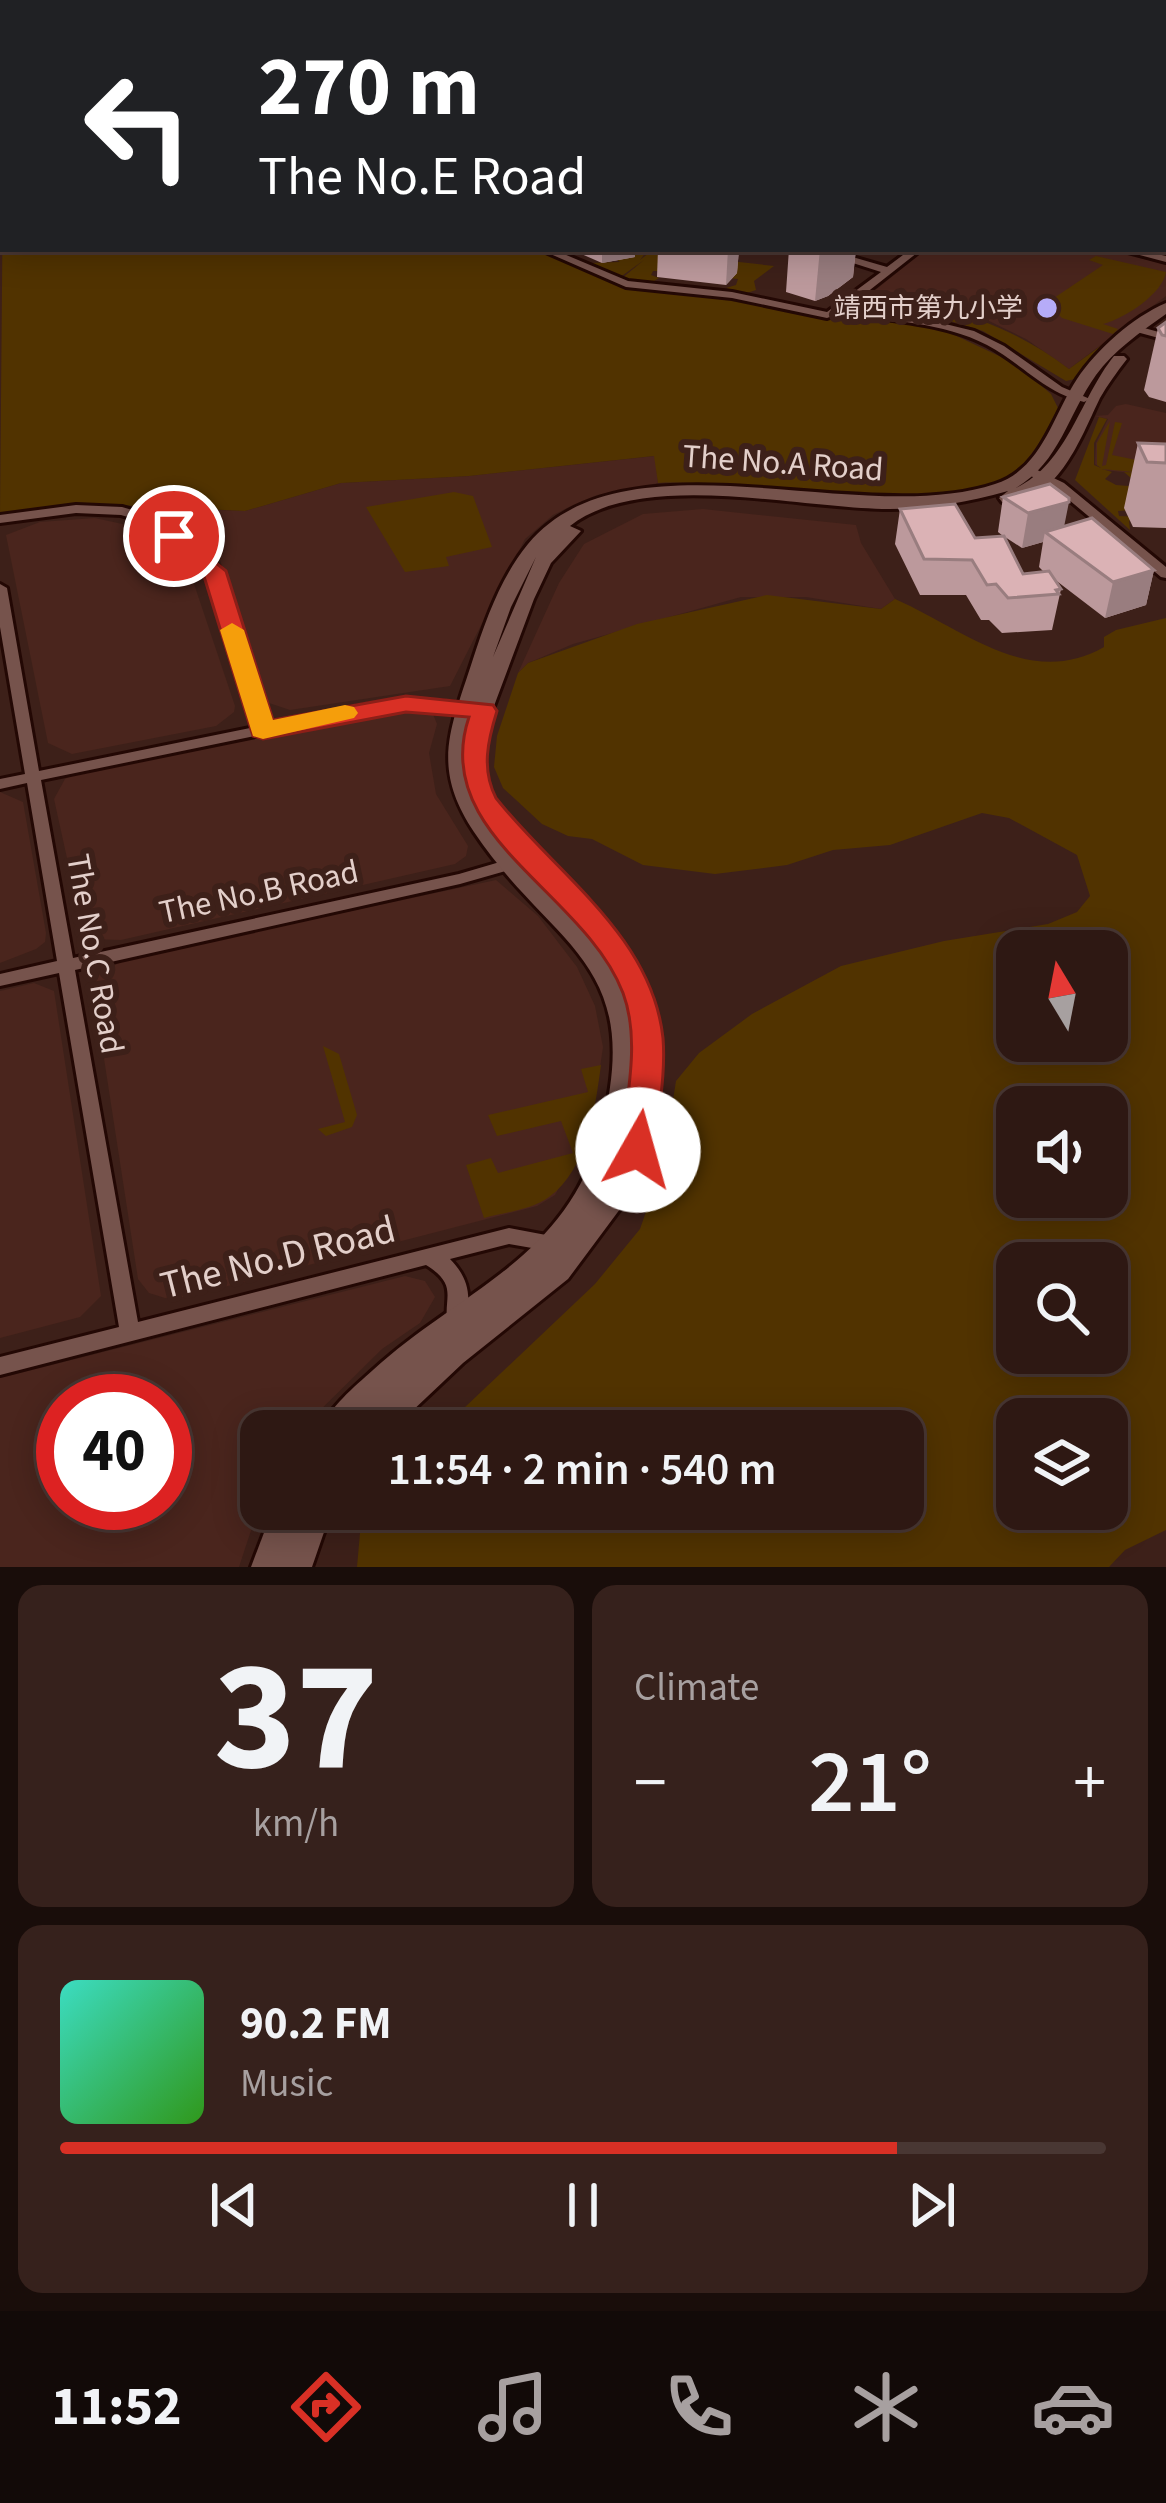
<!DOCTYPE html>
<meta charset="utf-8">
<style>
body{margin:0;font-family:"Source Sans 3","Noto Sans SC",sans-serif;background:#36211c;color:#f1f3f6;height:100vh;display:flex;flex-direction:column;font-size:45px;white-space:nowrap}
*{box-sizing:border-box;margin:0}
p{font-size:39px;color:#a7a0a0}
.icon{flex:none;width:66px;height:66px;fill:none;stroke:currentColor;stroke-width:2;stroke-linecap:round;stroke-linejoin:round}
.map{position:relative;height:1567px;overflow:hidden}
.panel{display:flex;flex-direction:column;gap:18px;padding:18px;background:#190d0a;flex:1}
.panel>*{flex:none}
.banner{position:absolute;left:0px;top:0px;width:1167px;height:252px;box-shadow:0 6px 30px #0003,0 0 0 3px #493733;background:#202124;color:#fff;overflow:hidden}
.needle{width:78px;rotate:350deg}
.controls{position:absolute;left:996px;top:930px;display:grid;gap:24px}
.controls a{display:grid;place-items:center;width:132px;height:132px;border-radius:24px;background:#2e1813;box-shadow:0 6px 30px #0003,0 0 0 3px #493733;font-size:60px}
.speed{position:absolute;left:36px;top:1374px;display:flex;gap:24px;font-size:60px;font-weight:700;text-align:center}
.speed>*{display:grid;place-content:center;width:156px;height:156px;border-radius:50%;background:#2e1813;box-shadow:0 6px 30px #0003,0 0 0 3px #493733;line-height:1}
.speed .limit{border:18px solid #d22;background:#fff;color:#111}
.pin{position:absolute;display:grid;place-items:center;width:102px;height:102px;color:#fff;margin:-51px;border:6px solid #fff;border-radius:50%;box-shadow:0 3px 12px #0007}
.me{position:absolute;width:132px;margin:-66px;rotate:7deg;stroke-linejoin:round;filter:drop-shadow(0 0 9px #0008)}
.turn{display:flex;align-items:center;gap:42px;height:252px;padding:0 60px;font-size:54px}
.turn .icon{width:156px;height:156px;stroke-width:2.5}
.turn b{display:block;font-size:84px;line-height:102px}
.big{font-size:90px;font-weight:600;line-height:1.1}
.panel .widget{flex:1;display:flex;flex-direction:column;justify-content:center;gap:18px;min-width:0;padding:0 42px;border-radius:24px;background:#36211c}
.panel .dial{align-items:center;gap:0}
.dial b{font-size:156px;line-height:1}
.song{display:flex;align-items:center;gap:36px}
.cover{width:144px;height:144px;border-radius:18px;background:linear-gradient(135deg,hsl(170 70% 55%),hsl(110 70% 35%))}
.played{height:12px;border-radius:6px;background:linear-gradient(90deg,#d93025 80%,#493733 80%)}
.keys{display:flex;justify-content:space-around;direction:ltr}
.heat{display:flex;justify-content:space-between;align-items:center;font-size:66px;direction:ltr}
.panel .tiles{flex:1;display:grid;gap:18px;grid-template-columns:1fr 1fr}
.widget:last-child{grid-column:span 2}
.trip{position:absolute;left:240px;top:1410px;width:684px;height:120px;border-radius:24px;background:#2e1813;box-shadow:0 6px 30px #0003,0 0 0 3px #493733;font-weight:600;line-height:120px;text-align:center}
.tabs{display:flex;height:192px;justify-content:space-around;align-items:center;background:#120a08;color:#a7a0a0}
.tabs .icon{width:84px;height:84px}
.tabs .on{color:#d93025}
.tabs b{font-size:54px;color:#f1f3f6}
.map>svg:first-child{display:block}
</style>
<div class="map">
<svg width="1166" height="1567" viewBox="0 0 1166 1567">
<rect width="100%" height="100%" fill="#3d2019"/>
<g fill="#4a251d" fill-rule="evenodd">
<polygon points="926,249 1100,249 1166,264 1166,296 1069,369 1026,339 987,320 868,296"/>
<polygon points="1126,404 1166,413 1166,477 1104,470 1095,464 1096,443 1108,419 1094,416 1108,415 1116,406"/>
<polygon points="655,456 658,483 597,495 573,505 553,515 525,539 450,686 290,710 266,702 219,557 161,515 139,507 245,511 341,483 469,476"/>
<polygon points="703,509 856,525 861,543 895,599 881,609 806,597 741,597 573,644 528,663 518,673 559,583 584,544 643,514"/>
<polygon points="95,518 127,525 190,572 235,706 234,712 216,726 72,754 48,743 6,535 40,522"/>
<polygon points="422,709 433,714 437,724 429,753 436,794 468,846 466,856 455,864 121,940 91,939 83,931 54,799 65,779 77,773 374,714"/>
<polygon points="0,792 23,802 46,933 45,942 36,949 0,963"/>
<polygon points="496,880 538,916 577,967 595,1006 603,1047 591,1128 555,1195 537,1206 185,1297 165,1298 149,1293 138,1279 93,987 101,972 127,959"/>
<polygon points="34,983 54,991 101,1296 80,1317 0,1338 0,991"/>
<path d="M405 1276 425 1281 435 1297 420 1323 382 1349 299 1431H261V1500L239 1567H0V1378ZM63 1401H165V1503H63Z"/>
</g>
<g fill="#513300" fill-rule="evenodd">
<path d="M3 172V249H537L622 285 733 297 813 316 893 320 946 331 1016 364 1051 394 1058 408C1049 426 1038 448 1024 463 951 535 753 477 658 483L654 456 469 476 341 483 245 511 95 504 0 515Z"/>
<polygon points="620,249 647,251 640,260 650,252 774,266 754,281 756,290 747,293 726,288 736,285 738,279 729,278 737,272 653,271 651,275 659,278 651,283 621,279 644,260 619,278 589,263 620,262 614,258"/>
<path d="M1096 256 1166 272C1163 293 1126 318 1103 324L1118 329 1113 334 1062 318 1050 306 1054 298 1103 265 1089 260Z"/>
<path d="M868 296C944 305 1008 322 1069 369L1106 342 1075 379 1066 381 983 331 938 317 861 305Z"/>
<polygon points="1099,417 1107,419 1094,443 1094,465 1101,468 1097,465 1097,443 1110,421 1102,466 1106,465 1115,422 1122,423 1112,455 1166,466 1166,482 1131,478 1124,472 1145,473 1102,469 1112,472 1105,479 1116,485 1166,489 1166,508 1118,511 1119,516 1140,517 1129,521 1130,530 1075,480"/>
<polygon points="454,492 473,496 492,547 446,557 449,566 405,572 366,507"/>
<path d="M767 595 881 609 895 599C962 628 1029 690 1104 647V637L1116 630 1166 618V1530L1125 1550 1109 1567H357L360 1533 371 1509H903V1431H434L463 1409 595 1284 640 1229 663 1163 676 1081 699 1053 752 1014 841 966 944 941 1048 924 1077 912 1090 896 1077 855 1009 818 982 813 890 845 833 850 787 865 715 874 643 865 592 839 568 836 542 824 503 788 494 767 497 736 518 673 528 663 637 624ZM1107 951V1041H1017V951ZM1107 1107V1197H1017V1107ZM1107 1263V1353H1017V1263ZM1107 1419V1509H1017V1419Z"/>
<polygon points="323,1046 339,1054 357,1115 352,1127 326,1136 318,1129 345,1122"/>
<path d="M601 1065C595 1108 588 1169 549 1197 531 1210 506 1212 484 1218L466 1165 491 1158 498 1173 573 1153 561 1121 497 1136 488 1115 588 1092 581 1069Z"/>
</g>
<g fill="none" stroke-linecap="round" stroke-linejoin="round">
<polygon fill="#945271" fill-rule="evenodd" points="373,0 390,0 392,3 375,3"/>
<g stroke="#230804" stroke-width="6">
<g id="street">
<path d="M539 249H552L628 281 732 292 827 312 881 272 809 249H825L887 267 911 249H922L847 308 933 321 974 331 1004 346 1062 387 1090 399 1084 402C1043 392 1023 364 987 345 943 322 889 321 840 313L827 318 732 298 626 287Z"/>
<polygon points="1117,249 1135,249 1166,256 1166,262"/>
<polygon points="1137,326 1166,334 1166,340 1133,331 1132,329"/>
<polygon points="1031,467 1064,483 1166,567 1166,578 1161,577 1056,489 1027,474 1025,471"/>
<path d="M76 505 122 507 146 514 195 545 219 567 268 725C327 713 386 696 446 702 459 703 472 703 482 709L475 713 426 708 377 711 41 780 73 958 459 874 517 857 525 862 523 866 460 884 75 970 138 1322 509 1228 562 1238 565 1244 562 1250 555 1252 509 1244 450 1259C470 1279 473 1301 462 1326L455 1329 448 1326C442 1298 460 1286 426 1265L0 1375V1357L119 1327 59 973 0 986V974L57 961 27 783 0 789V779L25 774 0 627V584L7 588 39 771 255 727 208 571 185 551 138 520 121 515 76 513 0 523V515Z"/>
</g>
</g>
<g stroke="#230804" stroke-width="6">
<g id="secondary">
<path d="M1166 303V314C1141 332 1114 350 1096 375 1068 414 1060 462 1016 488 1068 463 1080 398 1114 356H1124L1127 359C1117 372 1108 384 1100 398 1081 437 1057 506 1002 502L999 498 1008 491C968 502 931 509 889 509 801 509 642 469 570 526L581 531 551 563 534 599 488 722 483 768 487 785 502 814 591 903 624 946 651 995 660 1041 651 1150 623 1205 568 1279 463 1363 391 1431H355L358 1424 353 1431H319C330 1407 354 1387 373 1370 462 1289 567 1259 601 1131 646 959 552 949 474 832 430 766 451 728 473 659 486 619 501 577 528 544 625 427 861 529 995 484 1042 469 1052 417 1077 379 1097 349 1133 317 1166 303ZM536 557 493 657 511 607ZM627 1127 625 1150 606 1187Z"/>
<polygon points="273,1509 332,1509 312,1567 251,1567"/>
</g>
</g>
<g stroke="#230804" stroke-width="6">
<g id="primary">
<polygon points="754,0 767,0 769,3 756,3"/>
<rect x="1164" y="179" width="2" height="9"/>
</g>
</g>
<use href="#street" fill="#76534c" fill-rule="evenodd"/>
<use href="#secondary" fill="#76534c" fill-rule="evenodd"/>
<use href="#primary" fill="#b37e63" fill-rule="evenodd"/>
</g>
<g fill="#bc999c" fill-rule="evenodd">
<polygon points="570,249 635,249 635,257 602,263"/>
<polygon points="658,249 739,249 737,273 726,285 657,277"/>
<polygon points="789,249 884,249 878,253 856,249 853,277 828,296 815,301 786,292"/>
<polygon points="1166,322 1166,402 1149,397 1144,390 1158,328"/>
<polygon points="1138,443 1166,444 1166,528 1133,527 1124,508"/>
<path d="M1003 497 1154 570 1146 605 1105 618 1054 579 1061 589 1052 630 1002 633 989 620H981L966 595H920L895 544 900 509 975 538 1003 536 998 532ZM1005 537 1022 548 1043 542 1039 567 1044 572 1023 574Z"/>
</g>
<g fill="#997d7f">
<polygon points="602,249 635,249 635,257 602,263"/>
<polygon points="728,249 739,249 737,273 726,285"/>
<polygon points="820,249 856,249 853,277 828,296 815,301"/>
<polygon points="1069,502 1062,537 1045,532 1043,542 1022,548 1028,513"/>
<polygon points="1154,570 1146,605 1105,618 1113,582"/>
</g>
<g fill="#dbb2b5" stroke="#997d7f" stroke-width="3">
<polygon points="1166,322 1166,336 1162,335 1158,328"/>
<polygon points="1138,443 1166,444 1166,463 1147,462"/>
<polygon points="1050,484 1069,498 1069,502 1028,513 1003,497"/>
<polygon points="955,504 975,538 1004,536 1023,574 1049,571 1061,589 1056,590 1059,594 1008,598 996,584 987,585 972,560 924,559 900,509"/>
<polygon points="1092,518 1154,570 1113,582 1045,532"/>
</g>
<path fill="#d93025" stroke="#8d1f18" stroke-width="3" d="M174 529 226 571 273 720 406 696 493 705 497 711C488 740 481 769 496 798 555 873 652 935 663 1038 666 1073 658 1114 655 1150L650 1159 638 1163 626 1159 621 1150C626 1100 641 1041 623 993 584 891 429 836 469 717L406 712 263 739 253 736 203 573 162 536Z"/>
<polygon fill="#f59e0b" points="232,623 244,630 273,720 345,705 354,707 358,713 354,718 263,739 253,736 220,630"/>
<circle fill="#b6acf8" stroke="#3d2019" stroke-width="4.5" cx="1047" cy="308" r="12"/>
<g text-anchor="middle" dominant-baseline="central" stroke-width="12" stroke-linejoin="round" paint-order="stroke">
<g font-size="27" fill="#e3cfca" stroke="#3d2019" text-anchor="end">
<text x="1023" y="308">靖西市第九小学</text>
</g>
<g font-size="33" fill="#e3cfca" stroke="#3d2019">
<text transform="translate(783 463) rotate(4)">The No.A Road</text>
<text transform="translate(259 892) rotate(-12)">The No.B Road</text>
<text transform="translate(95 954) rotate(80)">The No.C Road</text>
</g>
<g font-size="39" fill="#e3cfca" stroke="#3d2019">
<text transform="translate(278 1258) rotate(-14)">The No.D Road</text>
</g>
</g>
</svg>
<div class="controls">
<a><svg class="needle" viewBox="-14 -14 28 28"><path d="M0-13l5 13h-10z" fill="#e53935"/><path d="M0 13l5-13h-10z" fill="#a7a0a0"/></svg></a>
<a><svg class="icon" aria-label="sound" viewBox="0 0 24 24"><path d="M4 9h4l5-4v14l-5-4H4zM17 9q2 3 0 6"/></svg></a>
<a><svg class="icon" aria-label="search" viewBox="0 0 24 24"><circle cx="10" cy="10" r="6"/><path d="M15 15l6 6"/></svg></a>
<a><svg class="icon" aria-label="layers" viewBox="0 0 24 24"><path d="M12 4l9 5-9 5-9-5zM3 14l9 5 9-5"/></svg></a>
</div>
<div class="speed"><div class="limit">40</div></div>
<div class="pin" style="left:174px;top:536px;background:#d93025"><svg class="icon" aria-label="arrive" viewBox="0 0 24 24"><path d="M6 21V4h12l-3 4 3 4H6"/></svg></div>
<svg class="me" style="left:638px;top:1150px" viewBox="-20 -20 40 40"><circle r="19" fill="#fff"/><path d="M0-13L10 11 0 6-10 11z" fill="#d93025"/></svg>
<div class="trip">11:54 · 2 min · 540 m</div>
<div class="banner">
<div class="turn"><svg class="icon" aria-label="left" viewBox="0 0 24 24"><path d="M17 20v-9H6M10 6l-5 5 5 5"/></svg><div><b>270 m</b>The No.E Road</div></div>
</div>
</div>
<section class="panel">
<div class="tiles">
<div class="widget dial"><b>37</b><p>km/h</p></div>
<div class="widget"><p>Climate</p>
<div class="heat"><a>−</a><b class="big">21°</b><a>+</a></div>
</div>
<div class="widget">
<div class="song"><i class="cover"></i><div><b>90.2 FM</b><p>Music</p></div></div>
<div class="played"></div>
<div class="keys"><svg class="icon" aria-label="previous" viewBox="0 0 24 24"><path d="M18 5L8 12l10 7zM5 5v14"/></svg><svg class="icon" aria-label="pause" viewBox="0 0 24 24"><path d="M8 5v14M16 5v14"/></svg><svg class="icon" aria-label="next" viewBox="0 0 24 24"><path d="M6 5l10 7-10 7zM19 5v14"/></svg></div>
</div>
</div>
</section>
<nav class="tabs">
<b>11:52</b>
<svg class="icon on" aria-label="directions" viewBox="0 0 24 24"><path d="M12 3l9 9-9 9-9-9zM9 14v-3h6M13 9l2 2-2 2"/></svg>
<svg class="icon" aria-label="music" viewBox="0 0 24 24"><path d="M9 18V5l10-2v13"/><circle cx="6" cy="18" r="3"/><circle cx="16" cy="16" r="3"/></svg>
<svg class="icon" aria-label="phone" viewBox="0 0 24 24"><path d="M5 4h4l2 5-3 2q2 4 5 5l2-3 5 2v4C11 20 4 13 5 4z"/></svg>
<svg class="icon" aria-label="climate" viewBox="0 0 24 24"><path d="M12 3v18M4 7l16 10M4 17L20 7"/></svg>
<svg class="icon" aria-label="car" viewBox="0 0 24 24"><path d="M5 17H2v-5l4-1 3-4h7l3 4 3 1v5h-3M9 17h6M6 11h13"/><circle cx="7" cy="17" r="2"/><circle cx="17" cy="17" r="2"/></svg>
</nav>
